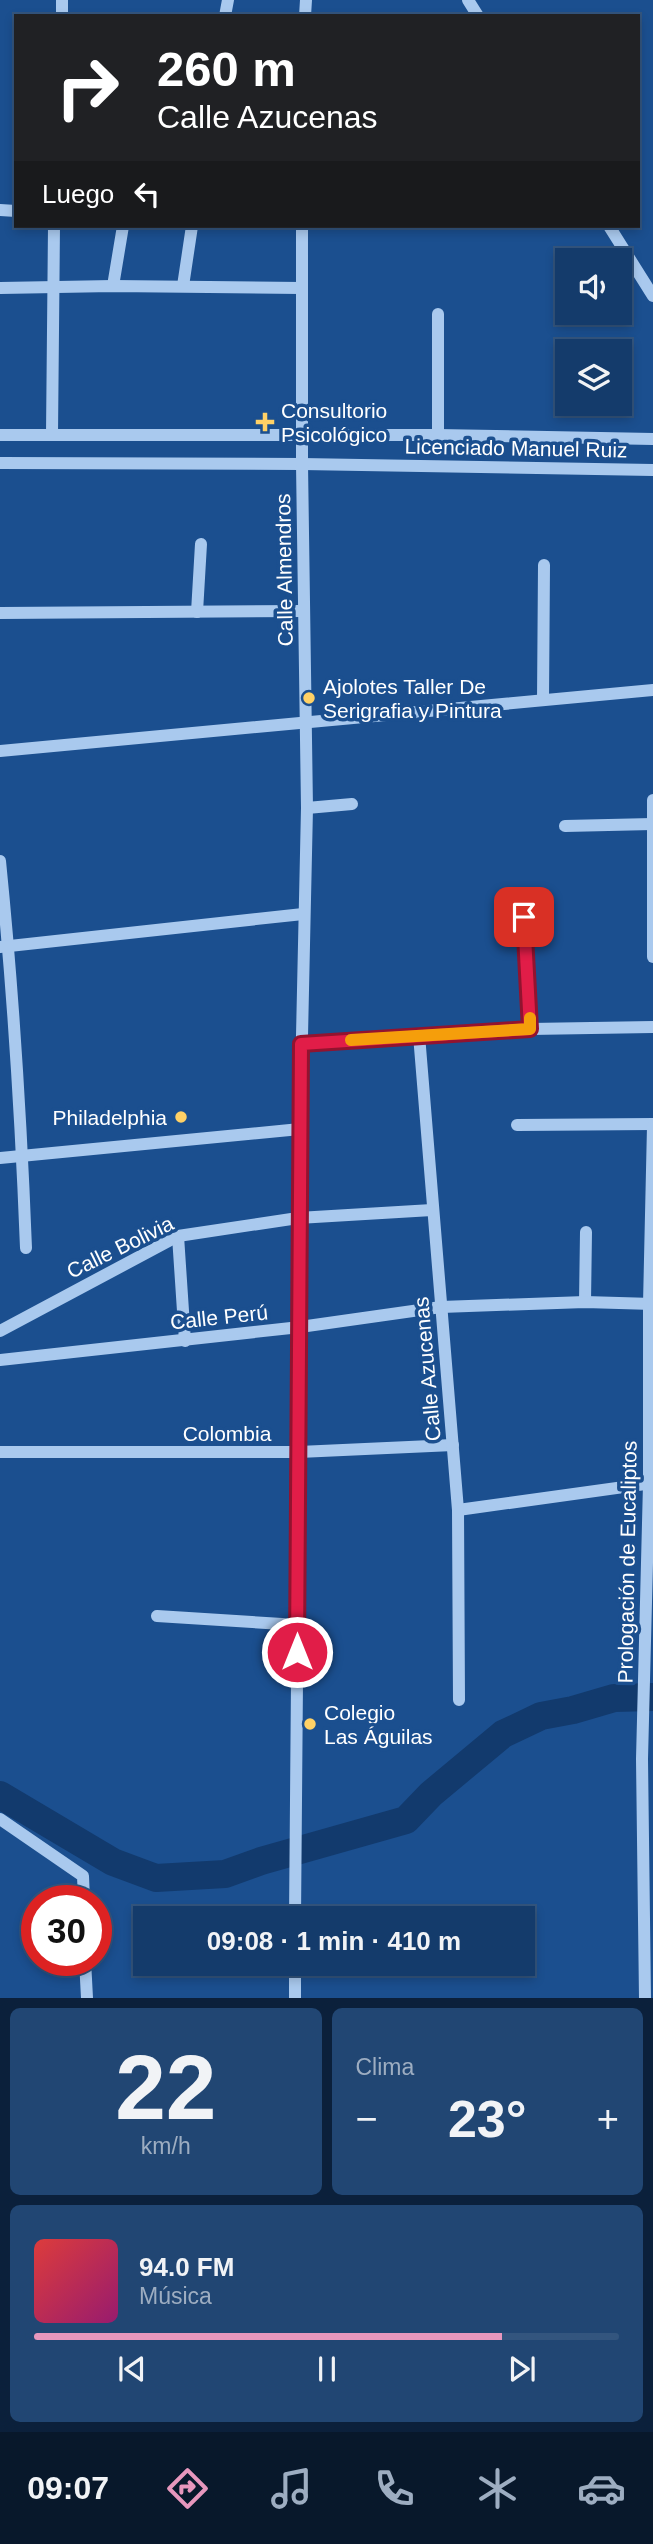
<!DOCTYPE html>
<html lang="es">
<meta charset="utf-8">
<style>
body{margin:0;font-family:Helvetica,sans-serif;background:#214673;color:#f1f3f6;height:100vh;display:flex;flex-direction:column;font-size:26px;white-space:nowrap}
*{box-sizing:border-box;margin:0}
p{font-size:23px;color:#9dadc1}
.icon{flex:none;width:38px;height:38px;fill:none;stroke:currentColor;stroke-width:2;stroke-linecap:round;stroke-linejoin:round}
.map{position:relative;height:1998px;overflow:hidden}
.side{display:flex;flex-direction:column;gap:10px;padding:10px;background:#0b203b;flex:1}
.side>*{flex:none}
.top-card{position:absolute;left:14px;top:14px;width:626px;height:214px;border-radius:0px;box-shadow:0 4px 10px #0003,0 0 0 2px #33557e;background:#202124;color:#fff;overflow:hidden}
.tools{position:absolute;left:555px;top:248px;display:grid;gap:14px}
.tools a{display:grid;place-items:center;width:77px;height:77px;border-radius:0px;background:#143b6b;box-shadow:0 4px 10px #0003,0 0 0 2px #33557e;font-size:35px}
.speed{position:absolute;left:21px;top:1885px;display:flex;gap:14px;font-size:35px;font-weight:700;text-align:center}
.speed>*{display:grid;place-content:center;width:91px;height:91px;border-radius:50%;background:#143b6b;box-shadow:0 4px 10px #0003,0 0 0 2px #33557e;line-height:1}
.speed .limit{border:10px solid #d22;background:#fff;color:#111}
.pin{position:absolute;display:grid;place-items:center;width:60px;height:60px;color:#fff;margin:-30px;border-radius:14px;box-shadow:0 4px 10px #0006}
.me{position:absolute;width:77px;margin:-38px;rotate:0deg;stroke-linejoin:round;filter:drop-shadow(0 0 5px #0008)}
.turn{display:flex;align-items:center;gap:24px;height:147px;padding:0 28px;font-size:32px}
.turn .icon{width:91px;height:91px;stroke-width:2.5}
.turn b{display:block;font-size:49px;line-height:60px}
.then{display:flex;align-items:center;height:66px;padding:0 28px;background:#0003;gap:14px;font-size:26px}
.big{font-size:52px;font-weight:700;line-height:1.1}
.side .widget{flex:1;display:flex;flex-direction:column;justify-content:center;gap:10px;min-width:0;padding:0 24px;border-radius:10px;background:#214673}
.side .dial{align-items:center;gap:0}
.dial b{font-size:91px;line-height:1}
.song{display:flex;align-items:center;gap:21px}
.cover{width:84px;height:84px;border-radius:10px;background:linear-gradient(135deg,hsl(0 70% 55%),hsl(320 70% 35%))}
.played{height:7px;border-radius:4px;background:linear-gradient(90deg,#e797bd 80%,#33557e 80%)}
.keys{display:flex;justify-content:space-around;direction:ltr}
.heat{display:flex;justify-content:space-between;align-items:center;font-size:38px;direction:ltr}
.side .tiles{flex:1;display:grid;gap:10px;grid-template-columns:1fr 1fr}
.widget:last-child{grid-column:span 2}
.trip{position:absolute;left:133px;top:1906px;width:402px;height:70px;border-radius:0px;background:#143b6b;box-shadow:0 4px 10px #0003,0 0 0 2px #33557e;font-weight:700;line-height:70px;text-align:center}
.menu{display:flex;height:112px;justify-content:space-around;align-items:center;background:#08182b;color:#9dadc1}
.menu .icon{width:49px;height:49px}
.menu .on{color:#e797bd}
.menu b{font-size:32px;color:#f1f3f6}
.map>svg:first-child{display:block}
</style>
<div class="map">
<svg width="653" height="1998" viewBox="0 0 653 1998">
<rect width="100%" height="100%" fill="#1b4f8f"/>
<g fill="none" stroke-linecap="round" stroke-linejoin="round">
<polyline stroke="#123a6d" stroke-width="28" points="0,1795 113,1862 156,1878 225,1874 261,1861 406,1820 431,1794 503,1734 541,1716 573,1710 614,1698 653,1697"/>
<g stroke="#a9c9ee" stroke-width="12">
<polyline points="62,0 62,16"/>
<polyline points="468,0 478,16"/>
<polyline points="225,16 228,0"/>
<polyline points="305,16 306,0"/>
<polyline points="0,210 16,211"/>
<polyline points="609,226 653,296"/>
<polyline points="113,286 123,226"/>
<polyline points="183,286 192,226"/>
<polyline points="0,288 113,286 301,288"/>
<polyline points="438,314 438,435"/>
<polyline points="52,434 54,226"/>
<polyline points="0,435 438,435 653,439"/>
<polyline points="0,463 302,464 653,470"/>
<polyline points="197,612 201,544"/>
<polyline points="0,613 304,611"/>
<polyline points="543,700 544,565"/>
<polyline points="0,751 653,690"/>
<polyline points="653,800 653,957"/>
<polyline points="307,808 352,804"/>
<polyline points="565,826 652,824"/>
<path d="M0 861C13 990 21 1119 26 1248"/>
<polyline points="524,917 530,1029"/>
<polyline points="0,947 303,914"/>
<polyline points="301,1044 419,1035"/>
<polyline points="517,1125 653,1124"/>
<polyline points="0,1158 300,1129"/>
<polyline points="178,1236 185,1341"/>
<polyline points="585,1302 586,1232"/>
<polyline points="0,1331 178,1236 298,1218 432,1210"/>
<polyline points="0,1360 300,1327 441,1307 585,1302 653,1304"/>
<polyline points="0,1452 299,1452 453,1445"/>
<polyline points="458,1510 653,1483"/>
<polyline points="157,1616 298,1625"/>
<polyline points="459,1700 458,1510 419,1035 530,1029 653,1027"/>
<polyline points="0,1819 83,1876 84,1900"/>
<polyline points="295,1918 300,1327 298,1218 307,808 302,464 302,226"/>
<polyline points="85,1960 87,1998"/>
<polyline points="295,1998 295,1964"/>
<polyline points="645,1998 642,1759 649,1484 649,1304 653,1126"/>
</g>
</g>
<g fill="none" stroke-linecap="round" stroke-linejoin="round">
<g stroke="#92132f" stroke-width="18">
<polyline id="route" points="297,1652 301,1044 530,1029 524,917"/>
</g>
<use href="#route" stroke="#e11d48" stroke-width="12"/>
<polyline stroke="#f59e0b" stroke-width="12" points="351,1040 530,1029 530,1018"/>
</g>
<g fill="#ffd166" stroke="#1b4f8f" stroke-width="2.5">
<path d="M261.5 411.5h7v7h7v7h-7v7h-7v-7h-7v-7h7z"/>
<circle cx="309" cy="698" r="7"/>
<circle cx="181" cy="1117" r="7"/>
<circle cx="310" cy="1724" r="7"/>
</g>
<g text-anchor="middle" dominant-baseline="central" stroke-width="7" stroke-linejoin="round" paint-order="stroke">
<g font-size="21" fill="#fff" stroke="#1b4f8f" text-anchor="start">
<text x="281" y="410">Consultorio<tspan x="281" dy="24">Psicológico</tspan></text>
<text x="323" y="686">Ajolotes Taller De<tspan x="323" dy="24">Serigrafia y Pintura</tspan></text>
<text x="167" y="1117" text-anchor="end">Philadelphia</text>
<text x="324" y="1712">Colegio<tspan x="324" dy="24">Las Águilas</tspan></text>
</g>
<g font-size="21" fill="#fff" stroke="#1b4f8f">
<text transform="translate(516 448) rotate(1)">Licenciado Manuel Ruiz</text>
<text transform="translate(284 570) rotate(-91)">Calle Almendros</text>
<text transform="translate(120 1247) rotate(-26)">Calle Bolivia</text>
<text transform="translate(219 1317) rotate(-6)">Calle Perú</text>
<text transform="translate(427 1369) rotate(-95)">Calle Azucenas</text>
<text x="227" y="1433">Colombia</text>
<text transform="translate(627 1562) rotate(-89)">Prologación de Eucaliptos</text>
</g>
</g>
</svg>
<div class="tools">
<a><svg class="icon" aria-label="sound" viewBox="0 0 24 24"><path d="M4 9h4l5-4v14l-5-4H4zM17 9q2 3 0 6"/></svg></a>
<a><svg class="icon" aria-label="layers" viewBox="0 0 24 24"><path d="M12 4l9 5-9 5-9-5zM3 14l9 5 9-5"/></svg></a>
</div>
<div class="speed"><div class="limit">30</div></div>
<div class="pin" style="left:524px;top:917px;background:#d93025"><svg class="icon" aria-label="arrive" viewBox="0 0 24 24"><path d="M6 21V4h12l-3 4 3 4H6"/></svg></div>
<svg class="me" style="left:297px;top:1652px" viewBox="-20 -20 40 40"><circle r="17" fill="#e11d48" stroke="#fff" stroke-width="3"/><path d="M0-11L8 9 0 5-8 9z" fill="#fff"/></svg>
<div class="trip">09:08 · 1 min · 410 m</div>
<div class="top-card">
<div class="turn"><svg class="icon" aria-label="right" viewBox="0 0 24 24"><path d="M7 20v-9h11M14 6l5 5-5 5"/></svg><div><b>260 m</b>Calle Azucenas</div></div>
<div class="then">Luego<svg class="icon" aria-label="left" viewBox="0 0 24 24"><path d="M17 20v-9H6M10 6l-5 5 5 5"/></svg></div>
</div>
</div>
<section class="side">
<div class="tiles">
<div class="widget dial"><b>22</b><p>km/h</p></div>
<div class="widget"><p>Clima</p>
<div class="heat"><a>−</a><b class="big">23°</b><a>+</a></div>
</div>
<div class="widget">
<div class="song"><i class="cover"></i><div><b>94.0 FM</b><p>Música</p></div></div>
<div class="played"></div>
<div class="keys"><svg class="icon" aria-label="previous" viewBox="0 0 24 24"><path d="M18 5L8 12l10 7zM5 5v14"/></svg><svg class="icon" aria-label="pause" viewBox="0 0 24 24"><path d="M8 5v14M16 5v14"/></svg><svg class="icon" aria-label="next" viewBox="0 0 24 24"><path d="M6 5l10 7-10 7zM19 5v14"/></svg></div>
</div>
</div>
</section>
<nav class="menu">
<b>09:07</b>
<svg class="icon on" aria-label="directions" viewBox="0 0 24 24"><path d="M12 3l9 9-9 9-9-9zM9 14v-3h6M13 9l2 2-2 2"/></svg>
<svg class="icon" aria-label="music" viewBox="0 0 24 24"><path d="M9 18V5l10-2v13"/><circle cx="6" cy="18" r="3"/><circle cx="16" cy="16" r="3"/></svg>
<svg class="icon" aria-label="phone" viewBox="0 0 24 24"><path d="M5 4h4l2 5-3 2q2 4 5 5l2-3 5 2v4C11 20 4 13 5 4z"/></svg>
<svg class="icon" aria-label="climate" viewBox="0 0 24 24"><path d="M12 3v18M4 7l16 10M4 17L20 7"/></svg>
<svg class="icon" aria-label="car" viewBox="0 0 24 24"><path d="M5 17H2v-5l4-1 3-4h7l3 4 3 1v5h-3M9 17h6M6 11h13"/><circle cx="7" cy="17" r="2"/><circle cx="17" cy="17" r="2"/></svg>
</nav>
